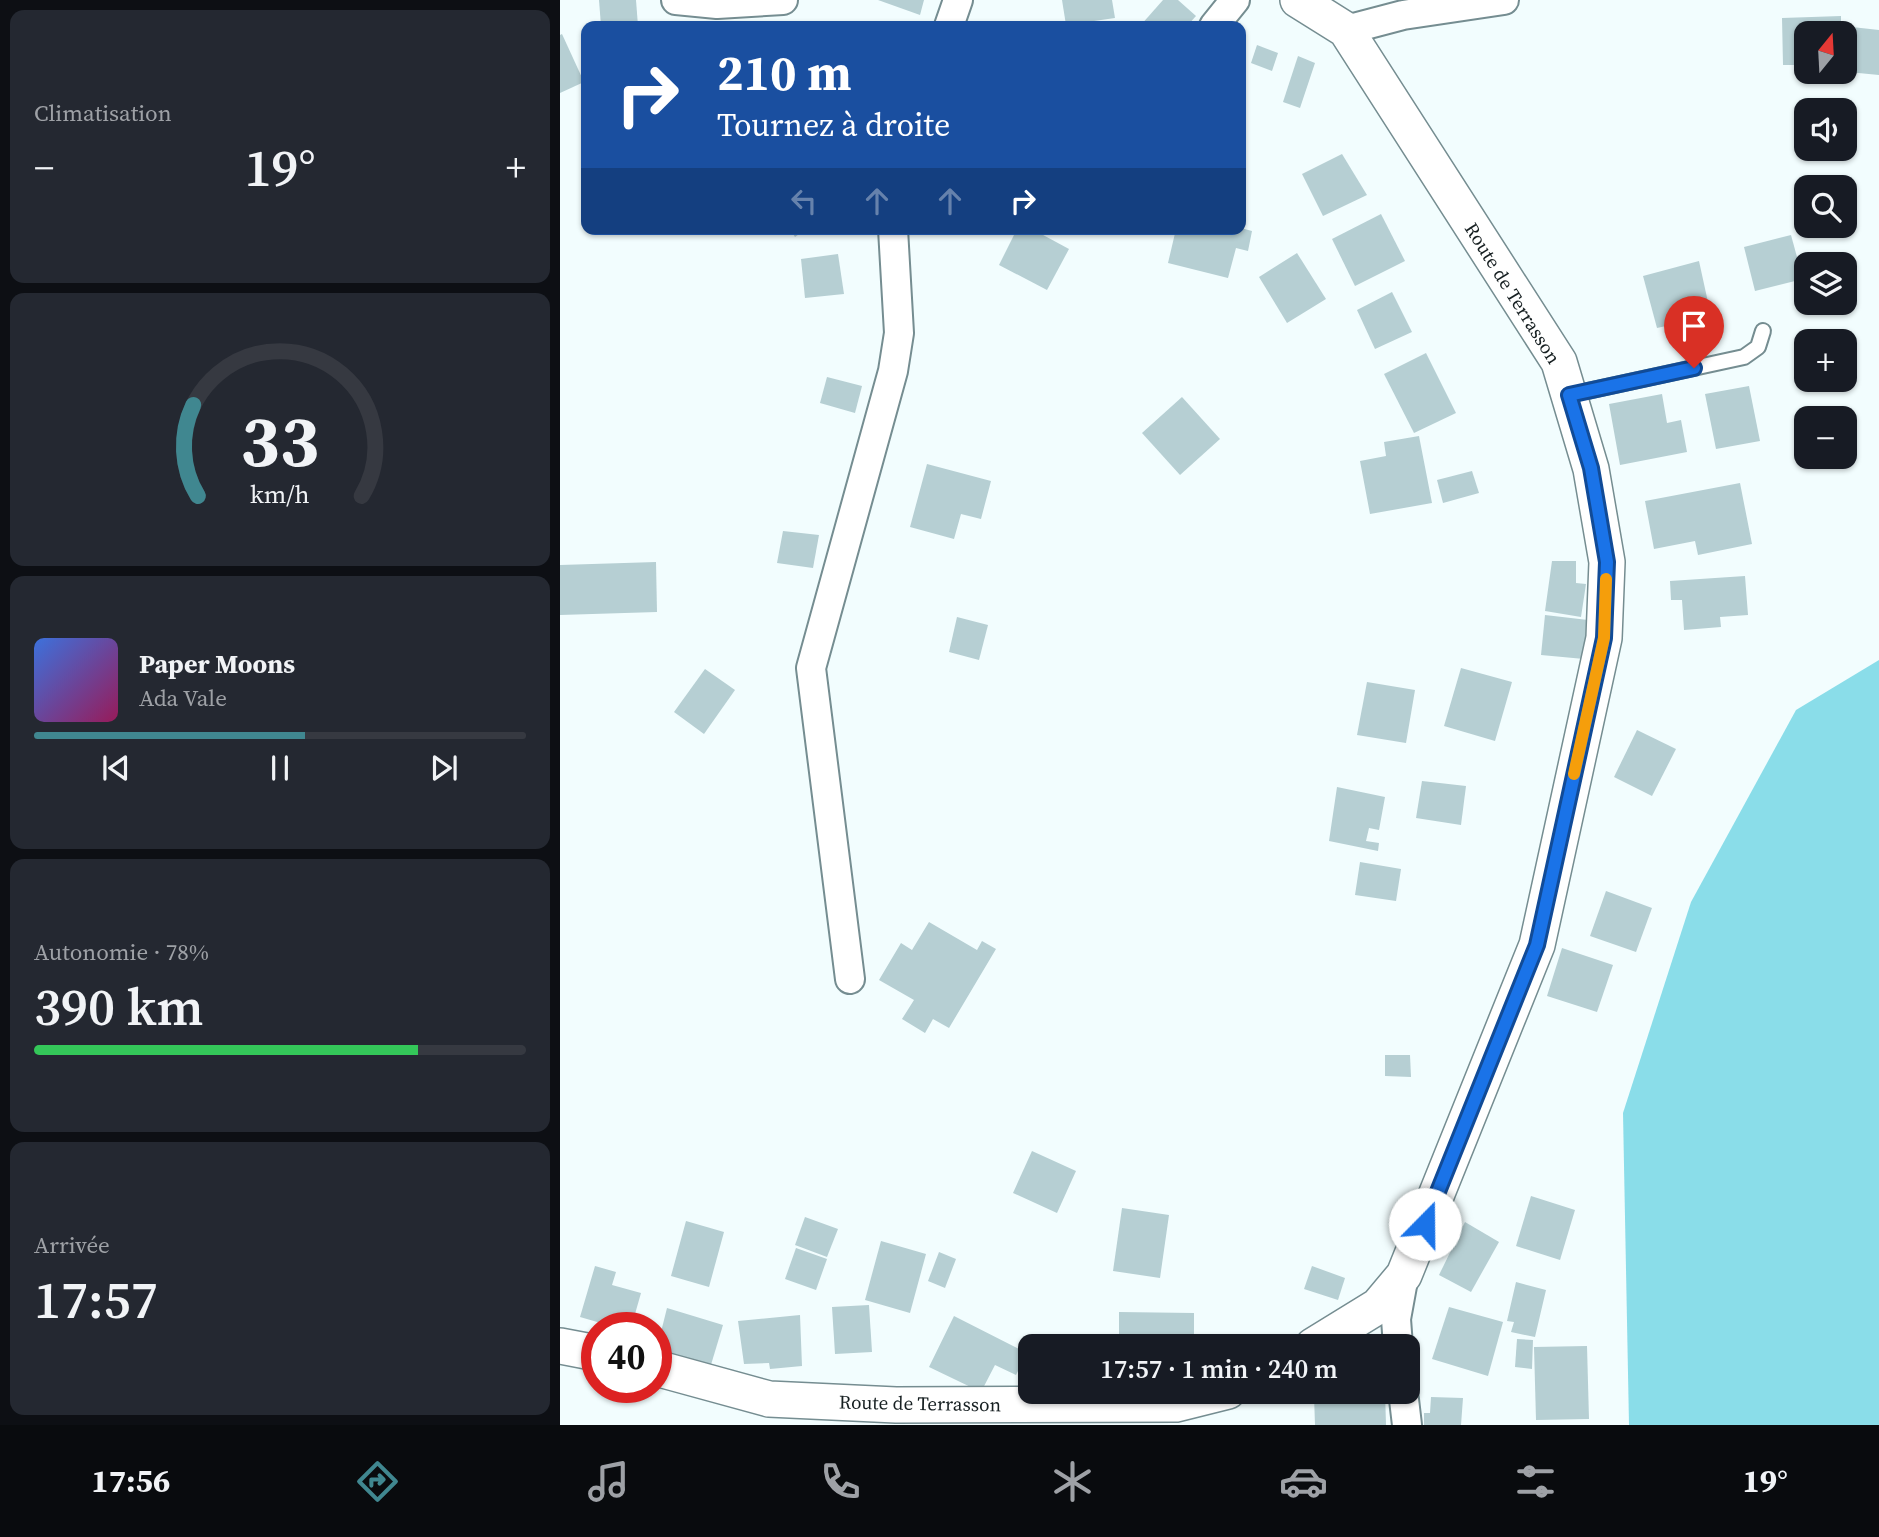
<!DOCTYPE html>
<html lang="fr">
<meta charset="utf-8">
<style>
body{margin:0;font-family:"Source Serif 4",serif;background:#242831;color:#f1f3f6;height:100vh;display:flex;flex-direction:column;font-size:26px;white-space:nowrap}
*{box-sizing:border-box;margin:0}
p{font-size:23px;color:#9ea1a6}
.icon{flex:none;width:38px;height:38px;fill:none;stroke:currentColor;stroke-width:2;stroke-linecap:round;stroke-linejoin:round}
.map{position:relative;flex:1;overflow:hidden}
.drawer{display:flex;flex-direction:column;gap:10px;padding:10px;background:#0d0f14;width:560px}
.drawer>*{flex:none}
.top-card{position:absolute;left:21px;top:21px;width:665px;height:214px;border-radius:14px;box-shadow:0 2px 5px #0004;background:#1a4fa0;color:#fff;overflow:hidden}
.needle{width:46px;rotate:18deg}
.buttons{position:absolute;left:1234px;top:21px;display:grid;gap:14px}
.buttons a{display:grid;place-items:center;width:63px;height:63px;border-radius:14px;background:#171b24;box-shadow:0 2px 5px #0004;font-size:35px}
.speed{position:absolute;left:21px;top:1312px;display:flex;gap:14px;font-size:35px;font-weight:700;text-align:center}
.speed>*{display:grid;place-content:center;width:91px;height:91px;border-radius:50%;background:#171b24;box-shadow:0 2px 5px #0004;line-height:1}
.speed .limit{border:10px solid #d22;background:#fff;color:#111}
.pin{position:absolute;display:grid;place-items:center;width:60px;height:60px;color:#fff;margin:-72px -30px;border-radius:50% 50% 50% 0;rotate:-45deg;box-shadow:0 0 7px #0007}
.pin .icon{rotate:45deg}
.me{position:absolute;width:77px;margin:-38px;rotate:22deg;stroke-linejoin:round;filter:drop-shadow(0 0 5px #0008)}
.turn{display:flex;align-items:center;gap:24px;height:147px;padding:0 21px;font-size:32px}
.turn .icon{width:91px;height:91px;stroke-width:2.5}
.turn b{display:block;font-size:49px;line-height:60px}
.lanes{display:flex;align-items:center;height:66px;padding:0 21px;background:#0003;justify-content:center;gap:35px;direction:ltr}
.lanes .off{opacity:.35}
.big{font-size:52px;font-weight:600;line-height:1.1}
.drawer .card{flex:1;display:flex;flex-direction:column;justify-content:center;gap:10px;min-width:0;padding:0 24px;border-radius:14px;background:#242831}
.drawer .dial{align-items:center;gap:0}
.dial svg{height:182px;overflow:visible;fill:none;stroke:#363941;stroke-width:7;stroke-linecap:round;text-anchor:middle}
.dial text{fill:#f1f3f6;stroke:none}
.song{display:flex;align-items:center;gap:21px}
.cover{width:84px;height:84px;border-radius:10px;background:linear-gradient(135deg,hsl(220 70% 55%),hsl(330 70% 35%))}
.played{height:7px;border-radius:4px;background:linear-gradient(90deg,#408790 55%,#363941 55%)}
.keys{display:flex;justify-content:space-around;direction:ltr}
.heat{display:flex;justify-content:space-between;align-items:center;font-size:38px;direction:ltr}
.charge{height:10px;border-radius:5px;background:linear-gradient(90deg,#34c759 78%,#363941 0)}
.trip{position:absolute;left:458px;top:1334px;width:402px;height:70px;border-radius:14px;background:#171b24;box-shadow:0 2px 5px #0004;font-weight:600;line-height:70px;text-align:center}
.tab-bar{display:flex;height:112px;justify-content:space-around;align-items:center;background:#090b0e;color:#9ea1a6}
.tab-bar .icon{width:49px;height:49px}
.tab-bar .on{color:#408790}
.tab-bar b{font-size:32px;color:#f1f3f6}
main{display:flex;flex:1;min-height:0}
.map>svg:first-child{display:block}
</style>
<main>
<section class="drawer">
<div class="card"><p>Climatisation</p>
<div class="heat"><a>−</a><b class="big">19°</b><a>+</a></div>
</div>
<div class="card dial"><svg viewBox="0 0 100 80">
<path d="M14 69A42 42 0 1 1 86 69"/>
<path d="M14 69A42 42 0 0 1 12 29" stroke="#408790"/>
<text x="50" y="56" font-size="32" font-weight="700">33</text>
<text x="50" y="72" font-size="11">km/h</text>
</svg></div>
<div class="card">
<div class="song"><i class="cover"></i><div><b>Paper Moons</b><p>Ada Vale</p></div></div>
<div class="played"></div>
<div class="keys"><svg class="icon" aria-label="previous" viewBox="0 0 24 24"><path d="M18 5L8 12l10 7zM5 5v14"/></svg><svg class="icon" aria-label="pause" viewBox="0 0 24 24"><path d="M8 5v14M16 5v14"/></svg><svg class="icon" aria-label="next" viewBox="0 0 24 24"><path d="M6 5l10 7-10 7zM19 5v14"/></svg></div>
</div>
<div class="card"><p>Autonomie · 78%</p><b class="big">390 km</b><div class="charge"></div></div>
<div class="card"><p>Arrivée</p><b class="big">17:57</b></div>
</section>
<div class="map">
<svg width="1319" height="1425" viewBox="0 0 1319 1425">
<rect width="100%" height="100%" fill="#f2fdfe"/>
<polygon fill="#8adde9" points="1319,660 1319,1425 1069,1425 1063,1113 1131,902 1236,710"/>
<g fill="#b6cfd3">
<polygon points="39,0 76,0 78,26 41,26"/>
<polygon points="318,0 364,0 360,15"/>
<polygon points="502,0 552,0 555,18 506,25"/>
<polygon points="603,0 618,0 636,16 627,26 580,26"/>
<polygon points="1281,16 1281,33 1246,33 1246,65 1223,65 1222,18"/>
<polygon points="1292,27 1319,30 1319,75 1288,72"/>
<polygon points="2,34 24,82 0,93 0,35"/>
<polygon points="697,45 718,53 712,71 691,63"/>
<polygon points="738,56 755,63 740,108 723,102"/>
<polygon points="782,154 807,195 763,216 742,174"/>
<polygon points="821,214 845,261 795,286 772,239"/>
<polygon points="681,228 692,231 688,251 676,248 668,278 608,263 616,229"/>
<polygon points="230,229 246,229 235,237"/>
<polygon points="457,229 472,229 509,249 487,290 439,265"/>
<polygon points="1231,235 1243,279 1195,291 1184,247"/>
<polygon points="737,253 766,299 727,323 699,277"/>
<polygon points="278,254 284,294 245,298 241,259"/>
<polygon points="1139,261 1151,316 1097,328 1083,276"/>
<polygon points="832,292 852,332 815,349 797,310"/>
<polygon points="866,353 896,413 854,433 824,374"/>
<polygon points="267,377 302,386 295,413 260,403"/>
<polygon points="1189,386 1200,441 1156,449 1145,394"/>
<polygon points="1102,394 1107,423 1121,420 1127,452 1060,465 1049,404"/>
<polygon points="622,397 660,439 620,475 582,433"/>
<polygon points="1279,406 1281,418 1259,418 1258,409"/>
<polygon points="859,436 872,503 810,514 800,461 826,456 824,442"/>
<polygon points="367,464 431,481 421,519 401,514 394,539 350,527"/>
<polygon points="912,471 919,493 883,503 877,480"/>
<polygon points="1180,483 1192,544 1138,555 1135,541 1094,549 1085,501"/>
<polygon points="223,531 259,535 253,568 217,563"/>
<polygon points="992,561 1016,561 1016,583 1026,584 1021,617 985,611"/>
<polygon points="96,562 97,612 0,615 0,565"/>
<polygon points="1185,576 1188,615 1160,617 1161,627 1124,630 1122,600 1111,600 1110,581"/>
<polygon points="985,615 1028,620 1024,659 981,655"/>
<polygon points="397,617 428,625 419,660 389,652"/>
<polygon points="901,668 952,682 935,741 884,726"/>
<polygon points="145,669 175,690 144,734 114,712"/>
<polygon points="807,682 855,690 846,743 797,735"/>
<polygon points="1077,730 1116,749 1092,796 1054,777"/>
<polygon points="862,781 906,786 901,825 856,818"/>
<polygon points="777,787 825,797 819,830 809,828 806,841 819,843 818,851 769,841"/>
<polygon points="800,862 841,869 836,901 795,895"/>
<polygon points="1046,891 1092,908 1076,952 1030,936"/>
<polygon points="369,922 417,950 422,941 436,949 389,1028 373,1019 365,1033 342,1019 354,1000 319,980 341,943 352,950"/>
<polygon points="1002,948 1053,965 1037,1012 987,996"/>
<polygon points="825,1055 850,1055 851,1077 825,1076"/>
<polygon points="472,1151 516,1171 497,1213 453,1193"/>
<polygon points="971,1196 1015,1210 1000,1260 956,1246"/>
<polygon points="562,1208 609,1215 600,1278 553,1271"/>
<polygon points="245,1217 278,1229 267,1257 235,1245"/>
<polygon points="126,1221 164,1232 149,1287 111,1276"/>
<polygon points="905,1222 939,1242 911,1292 879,1275"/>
<polygon points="321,1241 366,1254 350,1313 305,1300"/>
<polygon points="236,1248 267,1259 256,1290 225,1279"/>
<polygon points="379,1252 396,1259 385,1288 368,1281"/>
<polygon points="35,1266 56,1272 52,1285 81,1293 71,1328 58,1328 20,1317"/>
<polygon points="752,1266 785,1278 778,1300 744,1289"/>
<polygon points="956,1282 986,1290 975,1337 951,1332 954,1322 947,1321"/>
<polygon points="309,1305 312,1352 275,1354 272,1307"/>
<polygon points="889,1307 943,1322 928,1376 872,1359"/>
<polygon points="107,1308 163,1325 150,1368 96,1352"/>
<polygon points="559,1312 634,1313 634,1346 559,1346"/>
<polygon points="240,1315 242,1366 210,1369 209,1363 184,1364 178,1321"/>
<polygon points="394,1316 467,1353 456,1375 435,1365 421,1392 369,1367"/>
<polygon points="957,1339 973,1340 972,1369 955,1367"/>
<polygon points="1027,1346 1029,1419 976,1420 974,1347"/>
<polygon points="811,1391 825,1391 826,1425 755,1425 754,1396 811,1394"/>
<polygon points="871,1397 903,1398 901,1425 864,1425 864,1413 870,1413"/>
</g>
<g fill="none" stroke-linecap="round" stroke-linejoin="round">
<g stroke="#758d91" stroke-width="18">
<polyline id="service" points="1009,395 1184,357 1198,347 1203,331"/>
</g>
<g stroke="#758d91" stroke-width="32">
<g id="minor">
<polyline points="116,0 157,4 223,0"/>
<polyline points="389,26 398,0"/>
<polyline points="654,26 675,0"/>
<polyline points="786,30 843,15 944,0"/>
<polyline points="290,979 251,668 333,371 339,333 333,229"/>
<polyline points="838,1346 836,1319 844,1275"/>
<polyline points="843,1391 847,1425"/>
</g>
</g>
<g stroke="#758d91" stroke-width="38">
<g id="tertiary">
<polyline points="738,0 786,30 999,362 1031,469 1047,562 1044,638 977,945 844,1275 818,1306 753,1346"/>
<polyline points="0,1346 37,1353"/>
<polyline points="96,1368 209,1399 336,1405 616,1404 668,1391"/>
</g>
</g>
<use href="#service" stroke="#fff" stroke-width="14"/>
<use href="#minor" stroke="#fff" stroke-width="28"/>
<use href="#tertiary" stroke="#fff" stroke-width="35"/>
</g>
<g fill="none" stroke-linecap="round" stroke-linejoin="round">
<g stroke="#114b97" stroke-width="18">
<polyline id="route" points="865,1224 977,945 1044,638 1047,562 1031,468 1009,395 1134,368"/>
</g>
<use href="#route" stroke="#1a73e8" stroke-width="12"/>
<polyline stroke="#f59e0b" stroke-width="12" points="1014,774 1044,638 1046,579"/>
</g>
<g text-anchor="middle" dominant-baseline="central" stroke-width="7" stroke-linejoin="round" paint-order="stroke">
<g font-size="19" fill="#161f21" stroke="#fff">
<text transform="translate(953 293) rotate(58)">Route de Terrasson</text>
<text transform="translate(360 1403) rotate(1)">Route de Terrasson</text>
</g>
</g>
</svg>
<div class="buttons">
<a><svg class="needle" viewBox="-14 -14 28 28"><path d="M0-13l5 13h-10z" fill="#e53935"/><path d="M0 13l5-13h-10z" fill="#9ea1a6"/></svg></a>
<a><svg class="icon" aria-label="sound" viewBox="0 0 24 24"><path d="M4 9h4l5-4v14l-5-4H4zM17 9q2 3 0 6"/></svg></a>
<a><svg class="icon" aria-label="search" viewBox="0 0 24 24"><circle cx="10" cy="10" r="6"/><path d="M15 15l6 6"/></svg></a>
<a><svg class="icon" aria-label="layers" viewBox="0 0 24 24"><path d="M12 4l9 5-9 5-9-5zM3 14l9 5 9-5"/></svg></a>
<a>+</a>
<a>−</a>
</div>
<div class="speed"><div class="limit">40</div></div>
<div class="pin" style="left:1134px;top:368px;background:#d93025"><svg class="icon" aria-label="arrive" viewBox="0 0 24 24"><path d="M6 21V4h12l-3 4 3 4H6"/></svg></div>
<svg class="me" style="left:865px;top:1224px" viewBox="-20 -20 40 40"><circle r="19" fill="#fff"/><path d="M0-13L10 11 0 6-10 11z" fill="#1a73e8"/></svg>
<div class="trip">17:57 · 1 min · 240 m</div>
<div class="top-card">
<div class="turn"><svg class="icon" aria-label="right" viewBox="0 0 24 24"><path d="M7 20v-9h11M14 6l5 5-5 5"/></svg><div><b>210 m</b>Tournez à droite</div></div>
<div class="lanes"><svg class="icon off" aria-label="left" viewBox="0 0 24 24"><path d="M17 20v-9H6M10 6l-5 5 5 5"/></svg><svg class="icon off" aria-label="ahead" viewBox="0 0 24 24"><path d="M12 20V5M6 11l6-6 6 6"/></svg><svg class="icon off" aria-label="ahead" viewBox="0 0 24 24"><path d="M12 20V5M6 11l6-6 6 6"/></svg><svg class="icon" aria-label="right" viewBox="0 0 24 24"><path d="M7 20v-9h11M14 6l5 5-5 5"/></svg></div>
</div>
</div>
</main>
<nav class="tab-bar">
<b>17:56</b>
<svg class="icon on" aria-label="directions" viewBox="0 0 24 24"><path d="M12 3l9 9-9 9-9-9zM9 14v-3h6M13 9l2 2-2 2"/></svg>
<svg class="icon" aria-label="music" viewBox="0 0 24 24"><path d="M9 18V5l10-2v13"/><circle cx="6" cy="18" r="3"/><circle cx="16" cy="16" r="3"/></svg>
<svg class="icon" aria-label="phone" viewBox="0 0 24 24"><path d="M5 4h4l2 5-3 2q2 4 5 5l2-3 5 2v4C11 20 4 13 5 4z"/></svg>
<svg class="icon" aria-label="climate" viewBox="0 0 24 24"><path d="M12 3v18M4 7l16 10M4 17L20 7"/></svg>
<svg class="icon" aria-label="car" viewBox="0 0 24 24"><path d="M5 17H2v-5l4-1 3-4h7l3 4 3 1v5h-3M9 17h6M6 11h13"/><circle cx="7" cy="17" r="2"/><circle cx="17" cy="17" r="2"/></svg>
<svg class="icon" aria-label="filters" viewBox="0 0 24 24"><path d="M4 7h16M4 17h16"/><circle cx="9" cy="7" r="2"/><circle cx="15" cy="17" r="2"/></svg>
<b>19°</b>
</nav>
